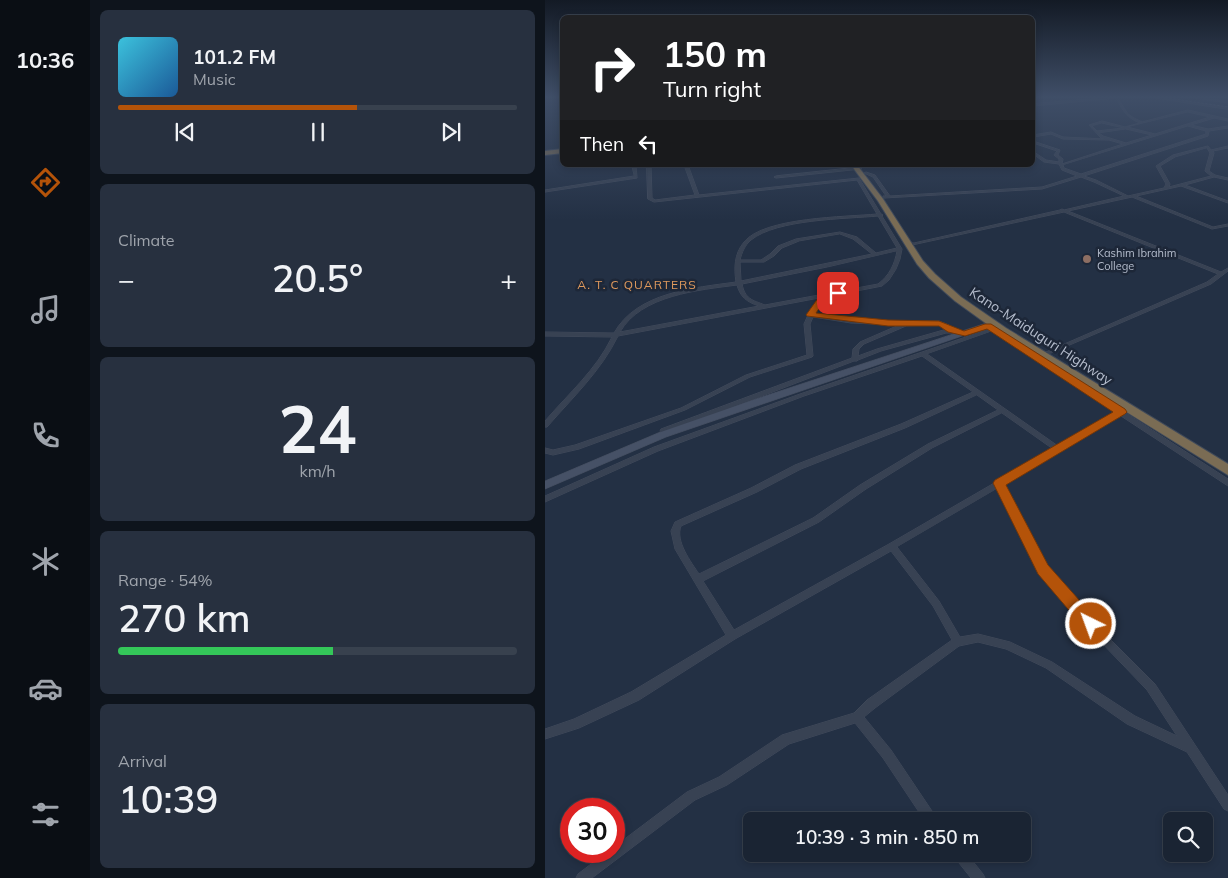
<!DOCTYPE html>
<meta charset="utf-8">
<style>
body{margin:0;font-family:Mulish,sans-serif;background:#27303f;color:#f1f3f6;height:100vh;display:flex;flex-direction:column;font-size:19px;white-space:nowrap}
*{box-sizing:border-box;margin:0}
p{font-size:16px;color:#9fa4ac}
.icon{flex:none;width:28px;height:28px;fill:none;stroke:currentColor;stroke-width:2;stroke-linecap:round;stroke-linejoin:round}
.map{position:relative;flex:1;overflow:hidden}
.drawer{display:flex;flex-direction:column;gap:10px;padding:10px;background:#0e141c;width:455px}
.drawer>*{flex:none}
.guide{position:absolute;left:15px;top:15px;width:475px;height:152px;border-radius:8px;box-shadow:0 2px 8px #0003,0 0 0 1px #38414e;background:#202124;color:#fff;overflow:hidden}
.fabs{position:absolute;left:618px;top:812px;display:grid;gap:10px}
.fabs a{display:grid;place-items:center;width:50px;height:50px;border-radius:8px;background:#1a2433;box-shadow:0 2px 8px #0003,0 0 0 1px #38414e;font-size:25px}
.speed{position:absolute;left:15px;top:798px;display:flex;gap:10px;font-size:25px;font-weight:700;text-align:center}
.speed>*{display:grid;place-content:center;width:65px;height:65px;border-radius:50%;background:#1a2433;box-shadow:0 2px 8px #0003,0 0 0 1px #38414e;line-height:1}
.speed .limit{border:8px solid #d22;background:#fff;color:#111}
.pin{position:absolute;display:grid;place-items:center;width:42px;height:42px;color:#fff;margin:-21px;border-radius:10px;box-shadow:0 2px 8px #0006}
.me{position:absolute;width:55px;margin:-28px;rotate:318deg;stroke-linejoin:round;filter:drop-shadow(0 0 4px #0008)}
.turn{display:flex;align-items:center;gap:18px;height:105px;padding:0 20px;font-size:22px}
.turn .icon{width:65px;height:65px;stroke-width:2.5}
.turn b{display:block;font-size:35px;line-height:42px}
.then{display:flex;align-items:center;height:48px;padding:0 20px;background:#0003;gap:10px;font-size:19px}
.big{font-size:38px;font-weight:600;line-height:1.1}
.drawer .widget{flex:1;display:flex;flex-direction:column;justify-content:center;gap:8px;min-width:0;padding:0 18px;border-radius:8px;background:#27303f}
.drawer .dial{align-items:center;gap:0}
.dial b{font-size:65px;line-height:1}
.song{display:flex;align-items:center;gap:15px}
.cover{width:60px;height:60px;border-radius:8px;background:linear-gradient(135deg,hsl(190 70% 55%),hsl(210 70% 35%))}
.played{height:5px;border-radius:2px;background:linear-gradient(90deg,#b45309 60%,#38414e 60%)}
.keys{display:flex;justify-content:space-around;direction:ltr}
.heat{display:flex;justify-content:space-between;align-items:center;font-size:28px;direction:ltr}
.charge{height:8px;border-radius:4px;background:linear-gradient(90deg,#34c759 54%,#38414e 0)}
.trip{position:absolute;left:198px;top:812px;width:288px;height:50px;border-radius:8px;background:#1a2433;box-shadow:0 2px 8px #0003,0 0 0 1px #38414e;font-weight:600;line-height:50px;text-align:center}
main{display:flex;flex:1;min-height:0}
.dock{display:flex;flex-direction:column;width:90px;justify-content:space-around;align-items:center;background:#0a0e14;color:#9fa4ac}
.dock .icon{width:35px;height:35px}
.dock .selected{color:#b45309}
.dock b{font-size:22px;color:#f1f3f6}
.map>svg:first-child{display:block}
</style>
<main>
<nav class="dock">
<b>10:36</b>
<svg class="icon selected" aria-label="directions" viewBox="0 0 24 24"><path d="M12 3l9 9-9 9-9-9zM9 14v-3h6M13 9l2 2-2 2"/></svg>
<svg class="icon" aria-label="music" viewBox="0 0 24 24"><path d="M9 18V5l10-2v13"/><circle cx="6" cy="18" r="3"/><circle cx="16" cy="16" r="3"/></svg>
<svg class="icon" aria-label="phone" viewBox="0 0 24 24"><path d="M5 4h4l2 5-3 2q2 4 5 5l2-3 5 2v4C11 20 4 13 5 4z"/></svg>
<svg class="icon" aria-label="climate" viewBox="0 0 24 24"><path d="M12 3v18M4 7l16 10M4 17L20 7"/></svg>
<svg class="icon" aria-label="car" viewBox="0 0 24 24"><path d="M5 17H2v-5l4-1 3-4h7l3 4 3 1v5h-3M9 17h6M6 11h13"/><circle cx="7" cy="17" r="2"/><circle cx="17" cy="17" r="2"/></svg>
<svg class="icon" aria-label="filters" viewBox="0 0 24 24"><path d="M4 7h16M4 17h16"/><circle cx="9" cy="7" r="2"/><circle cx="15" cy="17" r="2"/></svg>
</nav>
<section class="drawer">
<div class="widget">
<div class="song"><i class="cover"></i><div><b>101.2 FM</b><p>Music</p></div></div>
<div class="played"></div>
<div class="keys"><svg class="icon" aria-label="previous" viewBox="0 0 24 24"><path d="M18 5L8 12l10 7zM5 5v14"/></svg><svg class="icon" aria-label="pause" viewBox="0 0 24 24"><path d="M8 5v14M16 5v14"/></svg><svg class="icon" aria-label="next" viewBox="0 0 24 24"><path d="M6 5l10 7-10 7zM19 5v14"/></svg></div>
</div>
<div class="widget"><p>Climate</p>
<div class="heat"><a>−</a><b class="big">20.5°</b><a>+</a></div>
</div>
<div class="widget dial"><b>24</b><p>km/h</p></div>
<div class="widget"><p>Range · 54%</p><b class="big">270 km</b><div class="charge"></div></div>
<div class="widget"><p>Arrival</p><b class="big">10:39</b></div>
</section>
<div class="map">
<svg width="683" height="878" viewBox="0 0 683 878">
<rect width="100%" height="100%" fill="#233044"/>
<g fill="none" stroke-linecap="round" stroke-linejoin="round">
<g stroke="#424b5c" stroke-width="1">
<g id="street">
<polygon points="488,97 495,97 488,99"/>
<polygon points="572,97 571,98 488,106 488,104"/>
<polygon points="605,97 608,97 683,107 683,109"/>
<polygon points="649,97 683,101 683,103 650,98"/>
<path d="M574 100 583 114 589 118 597 122 643 110 683 119V121L669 118 646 125 663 129 683 126V128L664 131 663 136 539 176 551 180 583 196 619 188 621 184 611 166 628 155 663 146 666 150 683 146V148L668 151 669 153 664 171 670 175 683 178V180L669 177 640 185 683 201V203L636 186 591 196 668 227 683 224V226L667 229 587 197 523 211 676 272 683 268V271L666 284 506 353H502L501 352 662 282 673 274 519 212 367 245V243H369L515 210 517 209 519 210 579 196 549 182 536 177 497 189 339 198H338V196H341L328 177 319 173 321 172 330 175 345 196 497 187 532 176 517 170 514 164 499 162 488 154V152H489L501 160 514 162V159L509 155 512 151 488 143V141L515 150 513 155 518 159 517 164 578 144 564 140 518 139 506 134 488 137V135L506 132 518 137 560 139 556 138 544 125 557 121 580 127 595 123C584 119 578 112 573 101ZM643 112 665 117 610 134 582 127ZM557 123 579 128 552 131 547 126ZM643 126 661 131V134L536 174 519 168 518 165ZM581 129 607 135 581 143 558 136 554 133ZM662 148 665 153 660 171 666 176 624 187 625 184 615 166 630 157Z"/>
<polygon points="87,165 91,165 92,178 0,192 0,190 89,176"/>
<path d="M102 165H106L107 198 110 200 150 195 139 165H143L154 195 314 178 336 214 338 215 337 216 357 249 355 259 351 269 344 280 337 286 281 297 276 302 270 314 306 319 361 322 394 321 404 325 408 329 422 333 423 334 420 336 410 333H401L336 351 313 360 312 361H309L120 433H116L115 431 116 429 307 358 308 349 315 342 354 325 306 323 268 317 265 324 268 356 267 357 205 377 140 410 34 449 8 455 0 453V448L8 450 30 445 136 408 201 375 262 355 259 324 263 315 274 298 73 336C56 371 28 397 2 427H0V421C24 393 51 370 67 337L0 336V332L69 333C92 292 149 288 191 282 189 268 189 254 199 242 219 217 301 217 332 214L312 180 109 202 103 199ZM333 216 352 248 331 253 312 237 295 232 251 239 233 246 225 254 216 260H195C197 252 200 245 206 240 232 219 300 219 333 216ZM295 234 308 239 327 254 196 281 195 262H219L229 256 237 248 254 241ZM352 251C350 264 344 276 333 284L220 305C207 300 200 299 197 284L282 267ZM192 285C195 297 202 302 214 306L75 332C96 295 154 290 192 285ZM393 325 400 327 402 329 332 349 313 356 314 349 319 344 361 326Z"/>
<polygon points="317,167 316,169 231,178 229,177 231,176"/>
<path d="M445 325 576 410 582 407H586L587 408 581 413 683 479V486L576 416 459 485 501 567 560 634 610 684 683 795V811L679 809 642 752 582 724 501 668 461 649 433 642 414 646 330 708 319 717 346 750 391 817 393 821H380L338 758 310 723 244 744 182 785 150 800 47 878H31L33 874 63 851H69V847L142 792 174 777 237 735 309 713 322 700 407 640 388 606 346 551 190 639 94 700 34 728 0 739V729L29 719 86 692 181 635 130 549 126 531 130 522 206 488 250 465 356 424 428 392 377 356 259 396 113 451 0 502V496L109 447 255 394 444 329 442 327ZM447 331 571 413 513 446 382 354ZM432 395 453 410 383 444 315 485 268 518 154 574C146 562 130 541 136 526L212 492 256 469 360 428ZM457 413 508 449 344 544 189 630 158 581 274 522 321 489 387 448ZM453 488 495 573 554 640 602 690 632 736 590 716 507 662 465 642 433 634 415 637 394 601 352 547Z"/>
<polygon points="408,854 422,854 438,874 440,878 426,878 410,858"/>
</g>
</g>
<g stroke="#424b5c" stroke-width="1">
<polygon id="secondary" points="445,322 451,322 452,324 121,437 0,489 0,481 113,433 208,400"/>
</g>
<g stroke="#404a5a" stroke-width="2">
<g id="highway">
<polygon points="18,149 18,153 0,155 0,151"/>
<polygon points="306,165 312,165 338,199 378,261 390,274 416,297 461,328 683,464 683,475 453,332 410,301 384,278 372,264 333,201"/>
</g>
</g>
<use href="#street" fill="#384253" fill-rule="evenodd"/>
<use href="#secondary" fill="#465166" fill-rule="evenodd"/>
<use href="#highway" fill="#7a6c54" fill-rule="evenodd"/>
<polyline stroke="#5a667a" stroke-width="1" stroke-dasharray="2 2" stroke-linecap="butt" points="617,97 683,107"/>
</g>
<linearGradient id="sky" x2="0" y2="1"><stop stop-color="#131a25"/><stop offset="0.44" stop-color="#3f4e67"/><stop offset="1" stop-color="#3f4e67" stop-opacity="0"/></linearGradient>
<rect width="683" height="220" fill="url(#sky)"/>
<polygon fill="#b45309" stroke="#753606" points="293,290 296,291 296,295 282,297 271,313 343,320 394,321 419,331 440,324 446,324 580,409 582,412 580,414 461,485 503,565 551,619 553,624 551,629 546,631 540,629 493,574 448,483 450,480 568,412 442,329 420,336 403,332 394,326 343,326 262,316 261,315 276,294"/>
<circle fill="#8d6e63" stroke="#1d2738" stroke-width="2" cx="542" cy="259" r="5"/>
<g text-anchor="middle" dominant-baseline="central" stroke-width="5" stroke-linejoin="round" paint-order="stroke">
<g font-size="11" fill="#b5bdcd" stroke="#1d2738" text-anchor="start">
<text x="552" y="253">Kashim Ibrahim<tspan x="552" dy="13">College</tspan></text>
</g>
<g font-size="12" letter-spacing="1" fill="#e09a5d" stroke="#1d2738">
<text x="92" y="284">A. T. C QUARTERS</text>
</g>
<g font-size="14" fill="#b5bdcd" stroke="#1d2738">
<text transform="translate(496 336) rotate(33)">Kano-Maiduguri Highway</text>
</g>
</g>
</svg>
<div class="fabs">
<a><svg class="icon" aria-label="search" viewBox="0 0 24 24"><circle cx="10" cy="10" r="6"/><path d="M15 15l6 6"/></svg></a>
</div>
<div class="speed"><div class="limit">30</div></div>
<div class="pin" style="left:293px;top:293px;background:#d93025"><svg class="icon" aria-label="arrive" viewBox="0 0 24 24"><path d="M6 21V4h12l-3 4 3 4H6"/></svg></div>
<svg class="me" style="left:546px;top:624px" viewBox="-20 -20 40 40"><circle r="17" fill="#b45309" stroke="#fff" stroke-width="3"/><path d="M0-11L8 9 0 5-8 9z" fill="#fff"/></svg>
<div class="trip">10:39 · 3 min · 850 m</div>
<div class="guide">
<div class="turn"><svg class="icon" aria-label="right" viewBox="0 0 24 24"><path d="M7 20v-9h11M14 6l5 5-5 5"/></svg><div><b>150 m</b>Turn right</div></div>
<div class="then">Then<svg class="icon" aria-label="left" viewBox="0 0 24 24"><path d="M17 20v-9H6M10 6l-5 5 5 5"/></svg></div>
</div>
</div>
</main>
